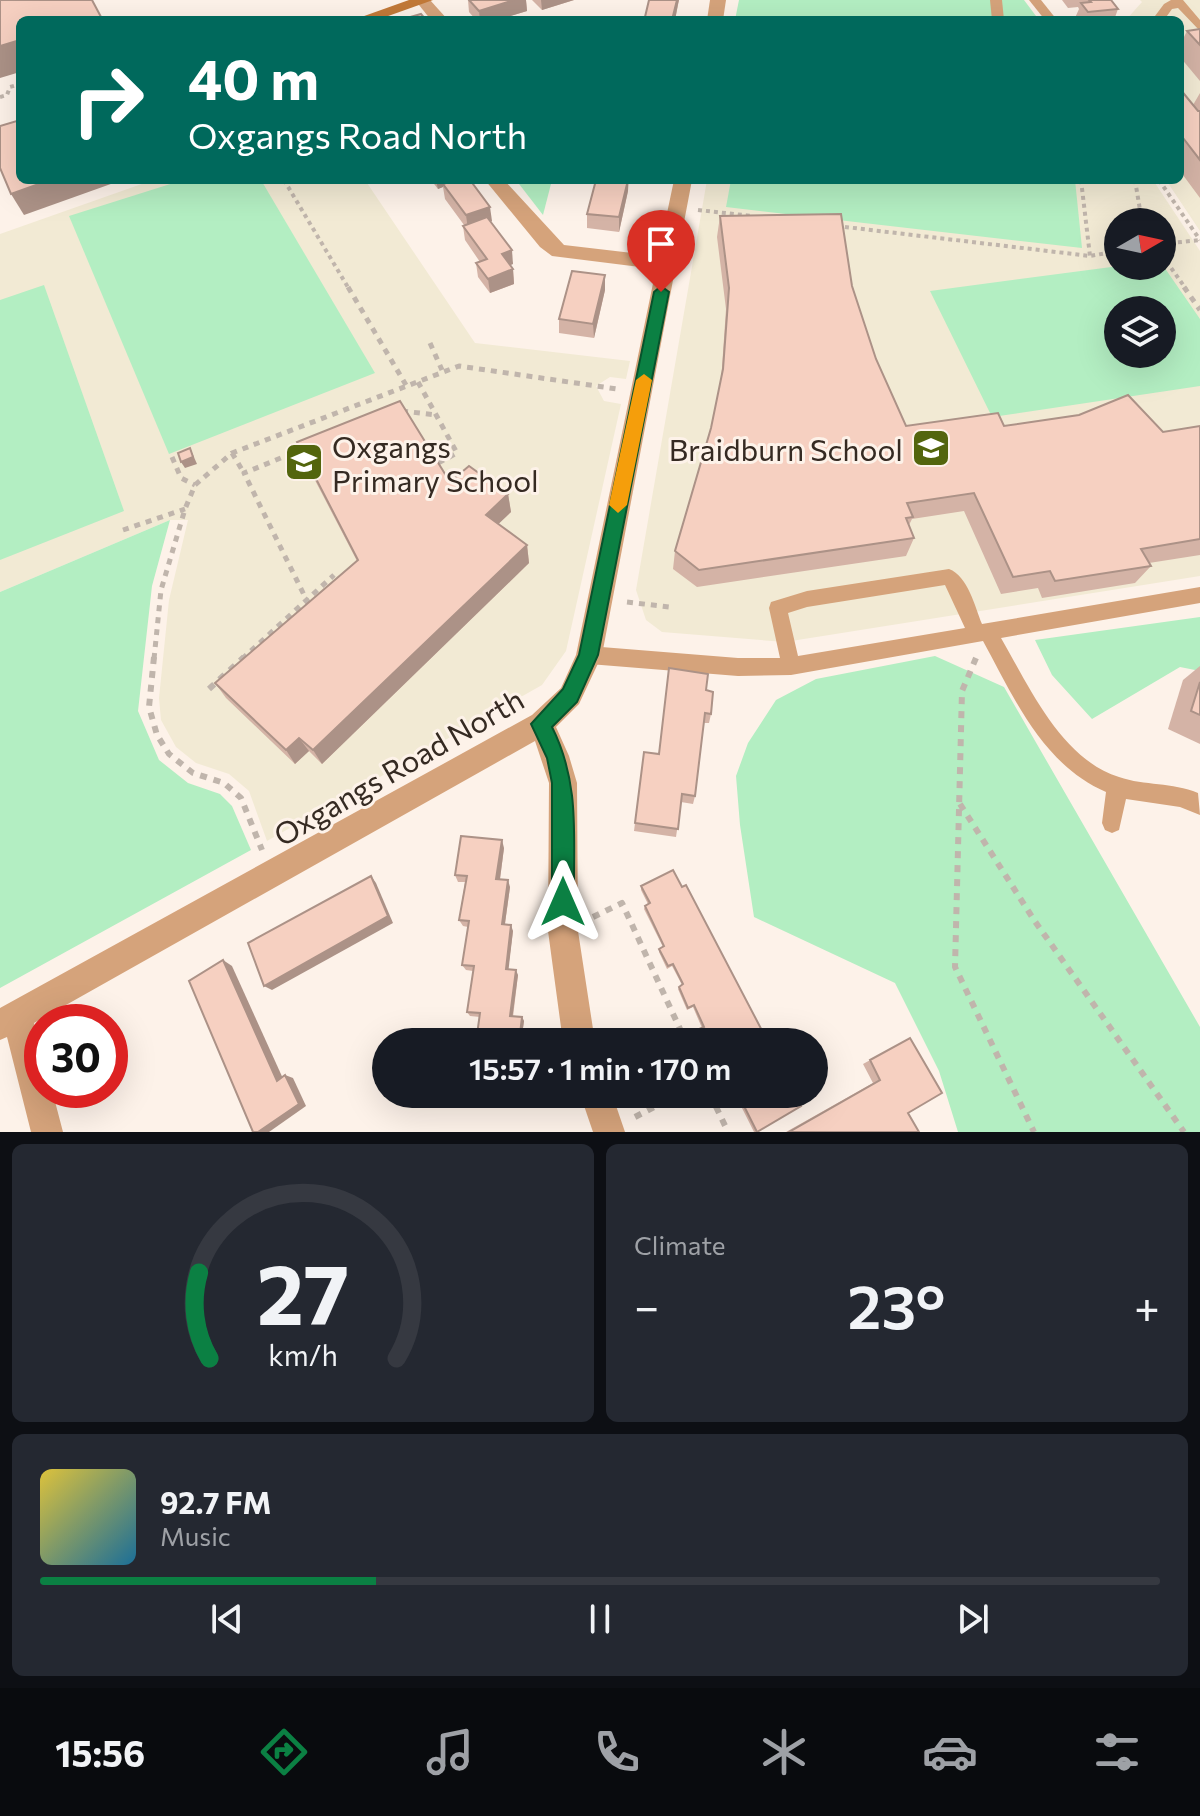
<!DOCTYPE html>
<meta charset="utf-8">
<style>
body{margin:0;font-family:Commissioner,sans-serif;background:#242831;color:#f1f3f6;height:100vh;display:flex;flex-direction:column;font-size:30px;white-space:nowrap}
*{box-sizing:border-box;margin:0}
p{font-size:26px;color:#9ea1a6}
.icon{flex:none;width:44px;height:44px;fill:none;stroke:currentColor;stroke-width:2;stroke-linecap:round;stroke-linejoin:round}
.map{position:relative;height:1132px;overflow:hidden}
.sheet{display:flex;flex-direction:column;gap:12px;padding:12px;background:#0d0f14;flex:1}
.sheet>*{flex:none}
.guide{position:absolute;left:16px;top:16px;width:1168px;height:168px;border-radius:12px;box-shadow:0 8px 32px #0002;background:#00695c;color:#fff;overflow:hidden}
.needle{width:52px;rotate:81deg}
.fabs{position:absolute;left:1104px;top:208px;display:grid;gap:16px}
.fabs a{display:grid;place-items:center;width:72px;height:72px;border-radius:50%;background:#171b24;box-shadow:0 8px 32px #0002;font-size:40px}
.speed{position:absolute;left:24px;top:1004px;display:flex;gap:16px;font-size:40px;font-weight:700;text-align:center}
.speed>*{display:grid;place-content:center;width:104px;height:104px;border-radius:50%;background:#171b24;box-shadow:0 8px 32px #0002;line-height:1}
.speed .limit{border:12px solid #d22;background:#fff;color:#111}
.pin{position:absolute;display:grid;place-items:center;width:68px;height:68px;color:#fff;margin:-82px -34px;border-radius:50% 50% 50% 0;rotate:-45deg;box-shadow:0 0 8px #0007}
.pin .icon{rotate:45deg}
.me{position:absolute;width:88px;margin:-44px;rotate:0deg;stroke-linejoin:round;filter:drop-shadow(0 0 6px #0008)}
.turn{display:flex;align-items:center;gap:28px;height:168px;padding:0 40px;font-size:36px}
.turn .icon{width:104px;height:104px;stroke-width:2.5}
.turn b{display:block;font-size:56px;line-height:68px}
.big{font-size:60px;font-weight:600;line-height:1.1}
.sheet .tile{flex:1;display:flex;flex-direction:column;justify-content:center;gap:12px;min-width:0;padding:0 28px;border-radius:12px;background:#242831}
.sheet .dial{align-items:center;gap:0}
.dial svg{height:208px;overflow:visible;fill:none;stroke:#363941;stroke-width:7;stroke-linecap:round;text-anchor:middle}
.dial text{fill:#f1f3f6;stroke:none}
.song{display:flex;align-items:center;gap:24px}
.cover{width:96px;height:96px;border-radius:12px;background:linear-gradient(135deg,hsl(50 70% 55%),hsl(200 70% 35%))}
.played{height:8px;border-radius:4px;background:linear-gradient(90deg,#0b8043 30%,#363941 30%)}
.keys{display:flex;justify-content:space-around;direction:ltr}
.heat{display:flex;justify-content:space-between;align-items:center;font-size:44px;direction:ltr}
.sheet .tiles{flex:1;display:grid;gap:12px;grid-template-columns:1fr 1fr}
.tile:last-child{grid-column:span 2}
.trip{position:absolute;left:372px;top:1028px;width:456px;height:80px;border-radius:40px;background:#171b24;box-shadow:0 8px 32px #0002;font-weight:600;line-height:80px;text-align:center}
.tab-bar{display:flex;height:128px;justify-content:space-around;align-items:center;background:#090b0e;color:#9ea1a6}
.tab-bar .icon{width:56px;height:56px}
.tab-bar .on{color:#0b8043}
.tab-bar b{font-size:36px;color:#f1f3f6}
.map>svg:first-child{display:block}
</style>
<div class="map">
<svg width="1200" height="1132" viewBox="0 0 1200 1132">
<rect width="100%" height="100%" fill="#fdf2e9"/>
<g fill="#f2ead4" fill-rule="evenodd">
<polygon points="1140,0 1200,0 1200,231 1166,180 1180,180 1180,20 1126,20 1142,2"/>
<polygon points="153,180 365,180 475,343 630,361 626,379 610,377 596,386 604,401 621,404 566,651 542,685 267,841 249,791 229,774 196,763 176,747 161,720 159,698 169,600 188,520 170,520 0,592 0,234"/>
<path d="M707 180H1153L1200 251V576L785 642 662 632 646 620 636 590ZM1118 222H1162V266H1118ZM1118 310H1162V354H1118Z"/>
</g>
<g fill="#b3eec2" fill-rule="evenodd">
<polygon points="739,0 1024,0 1039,20 735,20"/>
<polygon points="183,180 261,180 375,373 169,454 69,216"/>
<polygon points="516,180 552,180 543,215"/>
<polygon points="731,180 1075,180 1082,248 726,207"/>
<path d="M1162 264 1200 319V386L992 417 930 291 1119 266ZM1118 310H1162V354H1118Z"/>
<polygon points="44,285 124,511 0,560 0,300"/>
<polygon points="170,520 152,586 138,711 159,760 188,783 220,794 232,806 251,850 0,988 0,592"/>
<polygon points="1200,617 1200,671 1180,667 1092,719 1052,675 1035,640"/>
<polygon points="935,656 1004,687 1200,1027 1200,1132 958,1132 939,1071 895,983 754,917 740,825 736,776 748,743 776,700 816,679"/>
</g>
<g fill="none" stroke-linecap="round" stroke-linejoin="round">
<g stroke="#c0b5ac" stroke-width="4" stroke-dasharray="4 4" stroke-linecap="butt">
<polyline points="0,97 7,95 10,87 20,84"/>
<polyline points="284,180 349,289"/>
<polyline points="1081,180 1090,256"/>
<polyline points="1135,180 1142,222"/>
<polyline points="1159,180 1200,240"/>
<polyline points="698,210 752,216"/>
<polyline points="837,226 1090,256 1118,251"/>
<polyline points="1162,244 1200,240"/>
<polyline points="1162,255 1186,289"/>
</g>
<g stroke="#c0b5ac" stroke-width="5" stroke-dasharray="6 6" stroke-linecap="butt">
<polyline points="348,287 406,385"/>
<polyline points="1184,287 1200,310"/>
<polyline points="430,343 442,370"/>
<polyline points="418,382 457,453 434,465"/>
<polyline points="402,411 437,415"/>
<polyline points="303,449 244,473 310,607"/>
<polyline points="232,453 244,473"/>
<polyline points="172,457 181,478 195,485"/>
<polyline points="123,530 185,509"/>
<polyline points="627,602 669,607"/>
<polyline points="154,659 161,590 185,509 195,485 232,453 459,366 617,389"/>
<polyline points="242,659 334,575"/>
</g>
<g stroke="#c0b5ac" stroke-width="6" stroke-dasharray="7 7" stroke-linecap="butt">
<polyline points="154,657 149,707 157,735 169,754 193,773 224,783 241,798 262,850"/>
<polyline points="976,658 962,691 955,967 1034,1132"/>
<polyline points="209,689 244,657"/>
<polyline points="960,804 1034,920 1184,1132"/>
<polyline points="593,917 622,903 686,1042"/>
<polyline points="710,1094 728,1132"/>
<polyline points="635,1117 679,1094"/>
</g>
<g fill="#d5a37b" fill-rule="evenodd">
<polygon points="990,0 1002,0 1004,20 992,20"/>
<polygon points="1029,0 1041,0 1057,20 1045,20"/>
<polygon points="1171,0 1183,0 1200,20 1200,31 1178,8 1172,9 1164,20 1152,20 1164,4"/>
<path d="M949 569C968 576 975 607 982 624L1200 587V603L1001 638C1029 686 1061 759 1119 777 1145 786 1172 782 1198 793L1200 815 1180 807 1126 799 1119 830 1112 833 1105 830 1102 823 1106 792C1043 765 1014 698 983 641L791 675 738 676 589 664 582 661 579 655 582 649 589 646 738 658H780L769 608 771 602 807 591ZM945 585 965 628 798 656 788 613 807 607Z"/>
</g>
<g fill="#d5a37b" fill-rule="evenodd">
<polygon points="415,0 430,0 448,20 431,20"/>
<polygon points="710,0 726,0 723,20 707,20"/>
<polygon points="485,180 504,180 564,245 658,256 674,180 692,180 602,655 579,704 556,727 569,756 577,783 578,931 595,1042 563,1042 548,931 549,783 535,741 34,1023 42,1051 42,1090 52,1090 63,1132 31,1132 7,1037 0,1040 0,1008 532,715 561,688 576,655 656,269 552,256 540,247"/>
<polygon points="580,1094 612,1094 625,1132 593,1132"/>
</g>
<polygon fill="#c27938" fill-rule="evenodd" points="409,0 433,0 377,20 353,20"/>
</g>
<g fill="#d4b3a6">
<polygon points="468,0 526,0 527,11 497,20 476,20 469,12"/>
<polygon points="532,0 574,0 542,10"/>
<polygon points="649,0 679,0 675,20 645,20"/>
<polygon points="1062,0 1111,0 1118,9 1114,20 1077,20 1075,18 1079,9 1078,7 1068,8"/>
<polygon points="1200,29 1200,81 1180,57 1180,45 1187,31"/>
<polygon points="1180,89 1193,105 1200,93 1200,198 1180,171"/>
<polygon points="431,180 470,180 513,264 510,265 513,269 514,284 490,293 478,277 476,263 480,262 465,240 463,226 464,225 445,199 443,187 438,189"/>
<polygon points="596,180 629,180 628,191 619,232 587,228 587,214"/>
<polygon points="720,216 852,286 876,359 906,426 1004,426 1163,432 1200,426 1200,555 1149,563 1151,566 1135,583 1042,598 1038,588 1001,594 964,511 912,519 909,525 914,538 906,556 697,587 673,569 675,551 711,428 721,382 726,309 717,237"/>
<polygon points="605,275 605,290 594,338 559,333 559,319"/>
<polygon points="297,442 450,482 508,494 511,512 498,524 527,545 529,563 322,764 309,751 295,764 226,698 215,683 357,561 305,461"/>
<polygon points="1200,666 1200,744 1168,729 1183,680"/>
<polygon points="706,690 711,714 709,723 704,723 695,796 693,804 681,802 676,837 634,831 644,752 658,754"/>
<polygon points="504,848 500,879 510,887 505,924 513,931 508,969 518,975 513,1017 522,1017 524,1021 521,1042 476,1042 480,1017 470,1016 467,1012 473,971 466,970 462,965 468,927 463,926 459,920 465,882 458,882 455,875"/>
<polygon points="641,886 682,887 768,1042 703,1042 698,1031 702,1028 693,1007 687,1010 678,989 682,985 672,966 667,969 659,952 659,949 663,947 644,909 645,906 648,904 641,890"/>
<polygon points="903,1042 908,1113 919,1132 786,1132 873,1083 863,1064"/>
<polygon points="735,1094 795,1094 757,1132 754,1132"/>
</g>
<g fill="#ac9287">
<polygon points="514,0 526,0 527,11 497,20 480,20 479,11"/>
<polygon points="541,0 574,0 542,10"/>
<polygon points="677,0 679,0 678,4 675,20 672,20"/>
<polygon points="20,40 20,72 0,78 0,46"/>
<polygon points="50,180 122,180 24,215 11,194"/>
<polygon points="436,180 461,180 443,184 443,187 438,189"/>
<polygon points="628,180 628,191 619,232 619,217"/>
<polygon points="490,207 492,221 468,230 466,215"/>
<polygon points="512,250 513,264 503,268 502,254"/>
<polygon points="513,269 514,284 490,293 488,279"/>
<polygon points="605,275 605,290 594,338 593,324"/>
<polygon points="190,448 197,464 185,468 181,462"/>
<polygon points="508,494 511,512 489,533 486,515"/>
<polygon points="527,545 529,563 322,764 313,750"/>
<polygon points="299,738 309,751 295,764 286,750"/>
<polygon points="502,840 504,848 499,886 496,879"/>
<polygon points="371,876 376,883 393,923 272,990 264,986"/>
<polygon points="508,880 510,887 504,930 502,924"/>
<polygon points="511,925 513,931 508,974 506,969"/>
<polygon points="223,960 232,966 285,1083 277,1081"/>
<polygon points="516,970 518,975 512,1020 510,1016"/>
<polygon points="522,1017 524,1021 521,1042 519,1042"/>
<polygon points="285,1075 293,1078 306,1106 269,1132 258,1132"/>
</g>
<g fill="#f6d0c1" stroke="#ac9287" stroke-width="2">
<polygon points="0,0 92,0 101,17 91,20 20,20 20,40 0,46"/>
<polygon points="469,0 514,0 479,11"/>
<polygon points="649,0 677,0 672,20 645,17"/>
<polygon points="1089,0 1111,0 1118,9 1088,12 1081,3 1091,2"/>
<polygon points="421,14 426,20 400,20"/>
<polygon points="1200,29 1200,45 1187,31"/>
<polygon points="1180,89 1198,111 1200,111 1200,160 1180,134"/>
<polygon points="20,120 20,180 50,180 11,194 0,168 0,126"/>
<polygon points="455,180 470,180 490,207 466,215 443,184"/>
<polygon points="596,180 628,180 619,217 587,214"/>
<polygon points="841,214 852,286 876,359 906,426 998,413 1004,426 1079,415 1128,395 1163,432 1200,426 1200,539 1141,549 1151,566 1055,581 1050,571 1013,577 974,493 907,503 913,517 906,518 914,538 699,570 675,551 711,428 723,369 729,288 720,216"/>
<polygon points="487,217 512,250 502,254 513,269 488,279 476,263 487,259 463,226"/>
<polygon points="572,271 605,275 593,324 559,319"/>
<polygon points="400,401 450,482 469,466 508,494 486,515 527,545 313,750 299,738 286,750 215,683 358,560 297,442"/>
<polygon points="190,448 193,457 181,462 178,453"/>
<polygon points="669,668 708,674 706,690 713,692 711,714 705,713 695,796 682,794 678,829 635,823 644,752 659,754"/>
<polygon points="1200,682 1200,715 1191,711"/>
<polygon points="461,836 502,840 496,879 508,880 502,924 511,925 506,969 516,970 510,1016 522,1017 519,1042 476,1042 480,1013 467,1012 474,966 462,965 469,921 459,920 467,876 455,875"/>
<polygon points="673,870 682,887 686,885 768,1042 705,1042 699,1029 704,1027 694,1005 688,1008 679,987 683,984 673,964 668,966 659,949 664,946 645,906 650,903 641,886"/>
<polygon points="371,876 388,916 264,986 248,943"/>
<polygon points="223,960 277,1081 285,1075 299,1104 258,1132 253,1132 189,981"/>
<polygon points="910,1038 942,1093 908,1113 919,1132 789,1132 880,1080 870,1060"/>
<polygon points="466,1094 501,1094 499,1104 465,1100"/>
<polygon points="738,1094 795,1094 801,1106 757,1132"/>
</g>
<path fill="#0b8043" stroke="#07532c" stroke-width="2" d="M661 286 669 292 598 655 577 702 552 727C581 785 573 839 574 902L570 910 563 913 555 910 552 902V783L547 758 531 724 563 689 579 655 654 292Z"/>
<polygon fill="#f59e0b" points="644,374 652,380 627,505 618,513 609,505 636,380"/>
<defs>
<g id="school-square" transform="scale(2)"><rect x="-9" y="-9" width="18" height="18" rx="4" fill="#53650d" stroke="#fdf2e9"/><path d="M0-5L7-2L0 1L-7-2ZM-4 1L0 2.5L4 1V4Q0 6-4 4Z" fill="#fff"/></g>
</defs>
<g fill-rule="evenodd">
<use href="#school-square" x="931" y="448"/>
<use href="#school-square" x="304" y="462"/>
</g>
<g text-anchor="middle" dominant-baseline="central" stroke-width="6" stroke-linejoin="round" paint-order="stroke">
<g font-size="30" fill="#352a22" stroke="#fdf2e9" text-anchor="start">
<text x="332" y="445">Oxgangs<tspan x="332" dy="34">Primary School</tspan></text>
<text x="903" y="448" text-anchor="end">Braidburn School</text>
</g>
<g font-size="30" fill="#352a22" stroke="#fdf2e9">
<text transform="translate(398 766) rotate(-30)">Oxgangs Road North</text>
</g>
</g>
</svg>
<div class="fabs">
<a><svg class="needle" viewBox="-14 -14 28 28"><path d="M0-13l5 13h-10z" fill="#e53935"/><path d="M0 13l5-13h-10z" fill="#9ea1a6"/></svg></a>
<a><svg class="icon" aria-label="layers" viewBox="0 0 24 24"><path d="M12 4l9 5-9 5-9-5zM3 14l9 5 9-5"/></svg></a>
</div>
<div class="speed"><div class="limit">30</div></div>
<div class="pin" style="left:661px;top:292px;background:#d93025"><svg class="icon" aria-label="arrive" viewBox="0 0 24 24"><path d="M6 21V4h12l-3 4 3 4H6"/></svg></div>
<svg class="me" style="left:563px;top:902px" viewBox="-20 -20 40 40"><path d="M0-17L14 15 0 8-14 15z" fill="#0b8043" stroke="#fff" stroke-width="4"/></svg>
<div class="trip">15:57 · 1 min · 170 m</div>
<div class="guide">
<div class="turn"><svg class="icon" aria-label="right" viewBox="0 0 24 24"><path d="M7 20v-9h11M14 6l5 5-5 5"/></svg><div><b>40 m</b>Oxgangs Road North</div></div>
</div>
</div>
<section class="sheet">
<div class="tiles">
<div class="tile dial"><svg viewBox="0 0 100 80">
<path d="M14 69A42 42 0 1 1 86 69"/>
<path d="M14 69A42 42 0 0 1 10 36" stroke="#0b8043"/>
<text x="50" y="56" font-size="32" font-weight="700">27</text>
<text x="50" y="72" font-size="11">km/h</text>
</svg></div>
<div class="tile"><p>Climate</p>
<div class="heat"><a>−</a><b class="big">23°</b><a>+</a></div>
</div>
<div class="tile">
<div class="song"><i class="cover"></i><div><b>92.7 FM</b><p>Music</p></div></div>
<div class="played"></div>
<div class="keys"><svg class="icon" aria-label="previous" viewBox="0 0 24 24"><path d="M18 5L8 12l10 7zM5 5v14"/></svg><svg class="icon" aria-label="pause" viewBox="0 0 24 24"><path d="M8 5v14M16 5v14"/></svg><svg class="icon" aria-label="next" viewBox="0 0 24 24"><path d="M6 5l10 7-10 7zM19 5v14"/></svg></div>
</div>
</div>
</section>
<nav class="tab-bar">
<b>15:56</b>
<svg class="icon on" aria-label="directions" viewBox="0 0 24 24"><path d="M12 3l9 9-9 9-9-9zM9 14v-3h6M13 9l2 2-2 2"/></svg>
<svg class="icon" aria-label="music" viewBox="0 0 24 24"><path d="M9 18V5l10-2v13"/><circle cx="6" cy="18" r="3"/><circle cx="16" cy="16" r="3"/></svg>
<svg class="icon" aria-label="phone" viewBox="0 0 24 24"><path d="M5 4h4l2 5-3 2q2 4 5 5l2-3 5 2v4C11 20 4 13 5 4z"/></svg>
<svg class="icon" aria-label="climate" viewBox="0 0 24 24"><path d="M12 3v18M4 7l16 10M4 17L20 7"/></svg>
<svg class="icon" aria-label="car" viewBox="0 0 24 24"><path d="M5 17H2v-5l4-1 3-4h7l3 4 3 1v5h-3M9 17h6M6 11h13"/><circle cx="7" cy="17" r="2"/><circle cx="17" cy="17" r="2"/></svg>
<svg class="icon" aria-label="filters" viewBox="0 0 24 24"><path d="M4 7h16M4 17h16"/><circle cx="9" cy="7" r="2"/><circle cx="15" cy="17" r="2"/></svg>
</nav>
